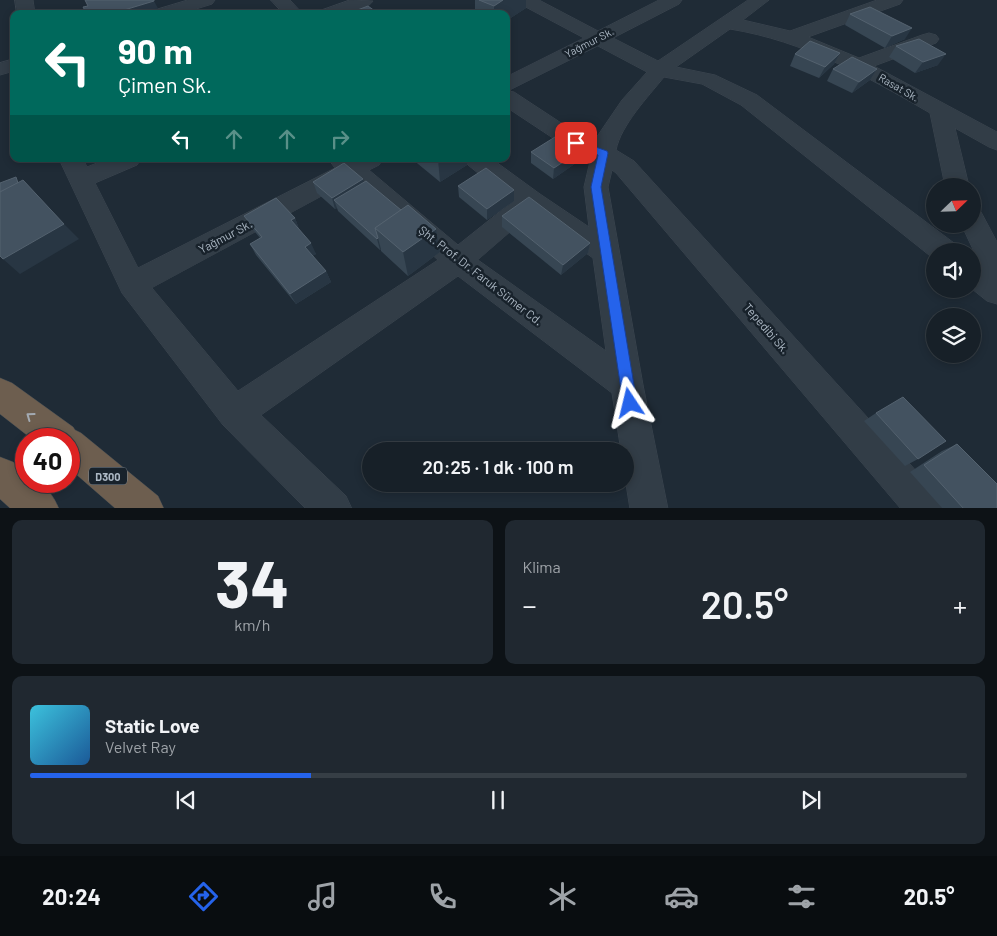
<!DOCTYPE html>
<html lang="tr">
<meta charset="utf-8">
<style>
body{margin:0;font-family:Barlow,sans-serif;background:#202830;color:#f1f3f6;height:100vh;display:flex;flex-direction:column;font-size:19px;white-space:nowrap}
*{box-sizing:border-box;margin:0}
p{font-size:16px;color:#9ea3a8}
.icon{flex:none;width:28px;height:28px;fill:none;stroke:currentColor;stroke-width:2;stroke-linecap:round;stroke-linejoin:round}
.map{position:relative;height:508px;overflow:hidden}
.panel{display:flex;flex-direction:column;gap:12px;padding:12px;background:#0d1216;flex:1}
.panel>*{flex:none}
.top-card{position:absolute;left:10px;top:10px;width:500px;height:152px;border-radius:10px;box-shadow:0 2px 8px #0003,0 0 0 1px #363e45;background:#00695c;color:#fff;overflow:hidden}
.needle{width:32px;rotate:67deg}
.fabs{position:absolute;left:926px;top:178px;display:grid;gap:10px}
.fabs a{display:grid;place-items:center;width:55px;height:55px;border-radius:50%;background:#172028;box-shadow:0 2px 8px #0003,0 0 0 1px #363e45;font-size:25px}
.speed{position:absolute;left:15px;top:428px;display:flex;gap:10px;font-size:25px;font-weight:700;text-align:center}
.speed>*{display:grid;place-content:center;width:65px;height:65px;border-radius:50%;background:#172028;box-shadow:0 2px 8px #0003,0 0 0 1px #363e45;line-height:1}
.speed .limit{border:8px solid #d22;background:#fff;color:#111}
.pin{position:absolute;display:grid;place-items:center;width:42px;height:42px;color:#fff;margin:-21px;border-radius:10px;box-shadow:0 2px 8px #0006}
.me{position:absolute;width:55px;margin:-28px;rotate:350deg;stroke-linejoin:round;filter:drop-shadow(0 0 4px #0008)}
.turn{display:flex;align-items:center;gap:18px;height:105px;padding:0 25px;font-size:22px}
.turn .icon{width:65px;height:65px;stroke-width:2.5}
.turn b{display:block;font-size:35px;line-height:42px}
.lanes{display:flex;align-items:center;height:48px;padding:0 25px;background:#0003;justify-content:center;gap:25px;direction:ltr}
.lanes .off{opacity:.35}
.big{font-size:38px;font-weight:600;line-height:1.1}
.panel .widget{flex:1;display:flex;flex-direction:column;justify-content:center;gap:8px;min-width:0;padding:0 18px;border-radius:10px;background:#202830}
.panel .dial{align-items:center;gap:0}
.dial b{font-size:65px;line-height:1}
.song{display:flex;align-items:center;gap:15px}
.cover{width:60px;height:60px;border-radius:8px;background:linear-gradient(135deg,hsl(190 70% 55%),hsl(210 70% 35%))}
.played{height:5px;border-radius:2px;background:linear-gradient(90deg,#2563eb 30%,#363e45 30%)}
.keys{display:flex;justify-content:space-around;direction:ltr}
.heat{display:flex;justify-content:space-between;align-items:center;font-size:28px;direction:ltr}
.panel .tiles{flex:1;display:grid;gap:12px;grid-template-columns:1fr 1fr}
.widget:last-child{grid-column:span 2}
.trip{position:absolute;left:362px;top:442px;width:272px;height:50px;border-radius:25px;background:#172028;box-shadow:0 2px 8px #0003,0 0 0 1px #363e45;font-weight:600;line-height:50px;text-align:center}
.menu{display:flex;height:80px;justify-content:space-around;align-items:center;background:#090d10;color:#9ea3a8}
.menu .icon{width:35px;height:35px}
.menu .active{color:#2563eb}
.menu b{font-size:22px;color:#f1f3f6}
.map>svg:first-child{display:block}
</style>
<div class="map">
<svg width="997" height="509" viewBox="0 0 997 509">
<rect width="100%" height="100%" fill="#1f2b36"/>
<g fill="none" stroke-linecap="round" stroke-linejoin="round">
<g stroke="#3c4650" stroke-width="1">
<g id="minor">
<polygon points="15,0 33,0 35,14 17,14"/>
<polygon points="188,0 215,0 212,4 180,14 152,14 155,10"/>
<polygon points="271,0 290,0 303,14 284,14"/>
<path d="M350 0 373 1C363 15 334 14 319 14L322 10Z"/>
<path d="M517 0H539L598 31 659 0H682L679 4 613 38 658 61 748 0H769L743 20 790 31 877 0H903L900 4 808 37 859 58 922 35 929 33 936 35 939 39 936 43 874 66 997 132V150L989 147 955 128 969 186H945L930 113C866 76 804 41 730 29L676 67 715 75 757 95 954 243 958 251H935L934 259 741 105 702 84 664 77C648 97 621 125 616 150L634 161 939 496 945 509H901L616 173 612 170 608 187 643 385 668 509H630L626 484V451H621L612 393 458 276 261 415 346 496 352 509H306L223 425 122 293 59 159H83L87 167 107 159H141L137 165 95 183 138 268 335 168 328 159H383L379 165 369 170 458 245 513 201 468 165 464 159H492L540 194 589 227 584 187 591 157 568 148 506 107V77L584 38 520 4ZM598 46 647 72 622 100 594 141 584 138 514 92 508 91ZM350 181 438 260 238 391 152 288ZM531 214 593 258 606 351 478 260Z"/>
<polygon points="14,59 14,71 0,75 0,63"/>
<polygon points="972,209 981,212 997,242 997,304 987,301 972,289 972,262 980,264 961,224 972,224"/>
</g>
</g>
<g stroke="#3d4851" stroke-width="1">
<g id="highway">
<polygon points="0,378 12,383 73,427 75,430 81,433 158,496 164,509 116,509 69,468 69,439 32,439 0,414"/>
<path d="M0 457 13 462 26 473V481C43 481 53 494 59 509H11L0 499Z"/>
</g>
</g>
<use href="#minor" fill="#323d47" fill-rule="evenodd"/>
<use href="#highway" fill="#6d5e4f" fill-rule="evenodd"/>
</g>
<g fill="#374653">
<polygon points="475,0 526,0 526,8 506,21 506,14 475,14"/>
<polygon points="850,14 905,39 885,48 845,25"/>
<polygon points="896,46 938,65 915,73 889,57"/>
<polygon points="840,53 834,64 819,78 790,66 795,54"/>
<polygon points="833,69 877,69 870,80 852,93 827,81"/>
<polygon points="531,152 576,163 553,179 531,163"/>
<polygon points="412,159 467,159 467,165 440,182"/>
<polygon points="313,182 364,182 401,210 436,229 440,252 408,276 381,251 381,249 380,250 338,211 337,208 335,209 317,193"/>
<polygon points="458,186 514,190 514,201 487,220 459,197"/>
<polygon points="244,216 295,218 299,229 316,254 312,256 326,271 331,282 296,304 256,255 250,244 260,238 250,226"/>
<polygon points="502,216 590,243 588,253 561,275 502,227"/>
<polygon points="876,413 918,459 905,466 864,421"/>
<polygon points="957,444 997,509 943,509 910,472 942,451"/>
</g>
<g fill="#283643">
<polygon points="503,0 526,0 526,8 506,21 506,14 494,14 494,6"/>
<polygon points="154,1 160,12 154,14 111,14"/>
<polygon points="912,28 905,39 885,48 892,36"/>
<polygon points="840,53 834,64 819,78 825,67"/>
<polygon points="946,54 938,65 915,73 923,62"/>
<polygon points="877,69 870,80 852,93 859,82"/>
<polygon points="578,152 576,163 553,179 554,168"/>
<polygon points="438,159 467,159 467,165 440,182"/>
<polygon points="363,179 366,190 334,200 337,208 335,209 332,198"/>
<polygon points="514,190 514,201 487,220 487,209"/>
<polygon points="295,218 299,229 296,231 291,220"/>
<polygon points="64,224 79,239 20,274 3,259"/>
<polygon points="436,229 440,252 408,276 403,252"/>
<polygon points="378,238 381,249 380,250 377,239"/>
<polygon points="311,243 316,254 309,258 305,247"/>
<polygon points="590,243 588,253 561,275 563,265"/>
<polygon points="326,271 331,282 296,304 290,294"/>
</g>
<g fill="#435260" stroke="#54626f">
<polygon points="85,0 154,0 154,1 111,14 87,14 83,7 88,6"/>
<polygon points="479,0 503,0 494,6"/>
<polygon points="368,6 379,14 347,14"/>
<polygon points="870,7 912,28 892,36 850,14"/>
<polygon points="919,39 946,54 923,62 896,46"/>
<polygon points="810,41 840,53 825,67 795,54"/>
<polygon points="852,57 877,69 859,82 833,69"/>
<polygon points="555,137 578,152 554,168 531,152"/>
<polygon points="344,163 363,179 332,198 313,182"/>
<polygon points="486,168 514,190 487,209 458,186"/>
<polygon points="16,177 18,183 0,192 0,183"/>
<polygon points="23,180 64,224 3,259 0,256 0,192"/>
<polygon points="366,181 401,210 375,228 378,238 377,239 334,200"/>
<polygon points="529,197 590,243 563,265 502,216"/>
<polygon points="276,198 295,218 291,220 311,243 305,247 326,271 290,294 250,244 262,237 244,216"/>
<polygon points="408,205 436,229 403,252 375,228"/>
<polygon points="903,397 946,441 918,459 876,413"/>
<polygon points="957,444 997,484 997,509 964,509 924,465"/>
</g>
<defs><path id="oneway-chevron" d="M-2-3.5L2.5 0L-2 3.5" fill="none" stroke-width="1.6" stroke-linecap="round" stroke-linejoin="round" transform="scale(1.25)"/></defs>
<use stroke="#a3aab2" href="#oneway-chevron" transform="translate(30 416) rotate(-144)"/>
<polygon fill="#2563eb" stroke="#184099" points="576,140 607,151 608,153 601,187 637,403 635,408 630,409 625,408 623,403 591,187 598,155 573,145 573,141"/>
<g text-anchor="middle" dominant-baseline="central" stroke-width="5" stroke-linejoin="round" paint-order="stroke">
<g font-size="11" fill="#acb8c4" stroke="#18222b">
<text transform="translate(589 42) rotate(-27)">Yağmur Sk.</text>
<text transform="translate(899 87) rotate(30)">Rasat Sk.</text>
</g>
<rect fill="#18222b" stroke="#808b96" stroke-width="1" x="89" y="467.5" width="38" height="17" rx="4"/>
<g font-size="11" font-weight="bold" fill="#acb8c4">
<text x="108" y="476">D300</text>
</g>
<g font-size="12" fill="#acb8c4" stroke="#18222b">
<text transform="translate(225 236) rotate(-28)">Yağmur Sk.</text>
<text transform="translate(481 275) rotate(38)">Şht. Prof. Dr. Faruk Sümer Cd.</text>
<text transform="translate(767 328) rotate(49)">Tepedibi Sk.</text>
</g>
</g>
</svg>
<div class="fabs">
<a><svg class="needle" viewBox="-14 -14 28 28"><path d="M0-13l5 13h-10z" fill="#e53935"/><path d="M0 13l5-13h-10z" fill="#9ea3a8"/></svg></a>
<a><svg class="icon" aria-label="sound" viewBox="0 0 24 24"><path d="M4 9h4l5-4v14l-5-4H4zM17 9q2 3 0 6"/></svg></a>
<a><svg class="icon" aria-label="layers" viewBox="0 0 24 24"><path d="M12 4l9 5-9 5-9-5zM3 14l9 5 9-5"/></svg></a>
</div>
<div class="speed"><div class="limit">40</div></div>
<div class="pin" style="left:576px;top:143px;background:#d93025"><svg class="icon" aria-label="arrive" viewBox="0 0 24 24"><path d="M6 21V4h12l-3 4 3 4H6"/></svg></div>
<svg class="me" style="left:630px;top:403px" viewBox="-20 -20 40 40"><path d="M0-17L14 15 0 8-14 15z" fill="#2563eb" stroke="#fff" stroke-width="4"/></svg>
<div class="trip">20:25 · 1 dk · 100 m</div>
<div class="top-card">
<div class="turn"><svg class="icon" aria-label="left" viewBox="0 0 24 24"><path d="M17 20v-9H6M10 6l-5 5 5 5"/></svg><div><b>90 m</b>Çimen Sk.</div></div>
<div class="lanes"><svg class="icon" aria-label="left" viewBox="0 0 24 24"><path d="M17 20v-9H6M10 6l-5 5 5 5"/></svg><svg class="icon off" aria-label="ahead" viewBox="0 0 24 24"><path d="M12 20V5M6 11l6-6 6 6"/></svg><svg class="icon off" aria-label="ahead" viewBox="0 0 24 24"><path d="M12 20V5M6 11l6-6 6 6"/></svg><svg class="icon off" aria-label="right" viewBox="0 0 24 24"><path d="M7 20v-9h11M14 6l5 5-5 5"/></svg></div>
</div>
</div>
<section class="panel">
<div class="tiles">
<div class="widget dial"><b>34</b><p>km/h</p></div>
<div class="widget"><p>Klima</p>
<div class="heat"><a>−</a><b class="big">20.5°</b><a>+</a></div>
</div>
<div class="widget">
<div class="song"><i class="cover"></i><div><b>Static Love</b><p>Velvet Ray</p></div></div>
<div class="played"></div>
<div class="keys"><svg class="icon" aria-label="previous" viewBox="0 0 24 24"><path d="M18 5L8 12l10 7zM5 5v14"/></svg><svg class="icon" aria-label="pause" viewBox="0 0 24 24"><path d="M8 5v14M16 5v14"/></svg><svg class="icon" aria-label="next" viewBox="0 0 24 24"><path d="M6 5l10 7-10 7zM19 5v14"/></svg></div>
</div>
</div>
</section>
<nav class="menu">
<b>20:24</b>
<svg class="icon active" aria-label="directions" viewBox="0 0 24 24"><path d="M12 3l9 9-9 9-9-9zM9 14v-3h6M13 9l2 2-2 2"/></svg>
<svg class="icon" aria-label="music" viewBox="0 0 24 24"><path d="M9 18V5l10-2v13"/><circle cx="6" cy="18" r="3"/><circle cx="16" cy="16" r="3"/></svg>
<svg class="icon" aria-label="phone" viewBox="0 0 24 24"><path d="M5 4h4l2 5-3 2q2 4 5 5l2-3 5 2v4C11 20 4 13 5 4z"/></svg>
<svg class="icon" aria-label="climate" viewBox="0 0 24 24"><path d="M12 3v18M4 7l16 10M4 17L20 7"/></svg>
<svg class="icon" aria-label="car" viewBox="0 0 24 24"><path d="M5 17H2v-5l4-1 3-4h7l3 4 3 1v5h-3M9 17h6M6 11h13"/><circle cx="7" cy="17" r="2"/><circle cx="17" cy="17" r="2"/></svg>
<svg class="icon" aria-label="filters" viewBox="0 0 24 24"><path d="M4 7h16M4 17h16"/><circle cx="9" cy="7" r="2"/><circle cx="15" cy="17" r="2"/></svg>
<b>20.5°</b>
</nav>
